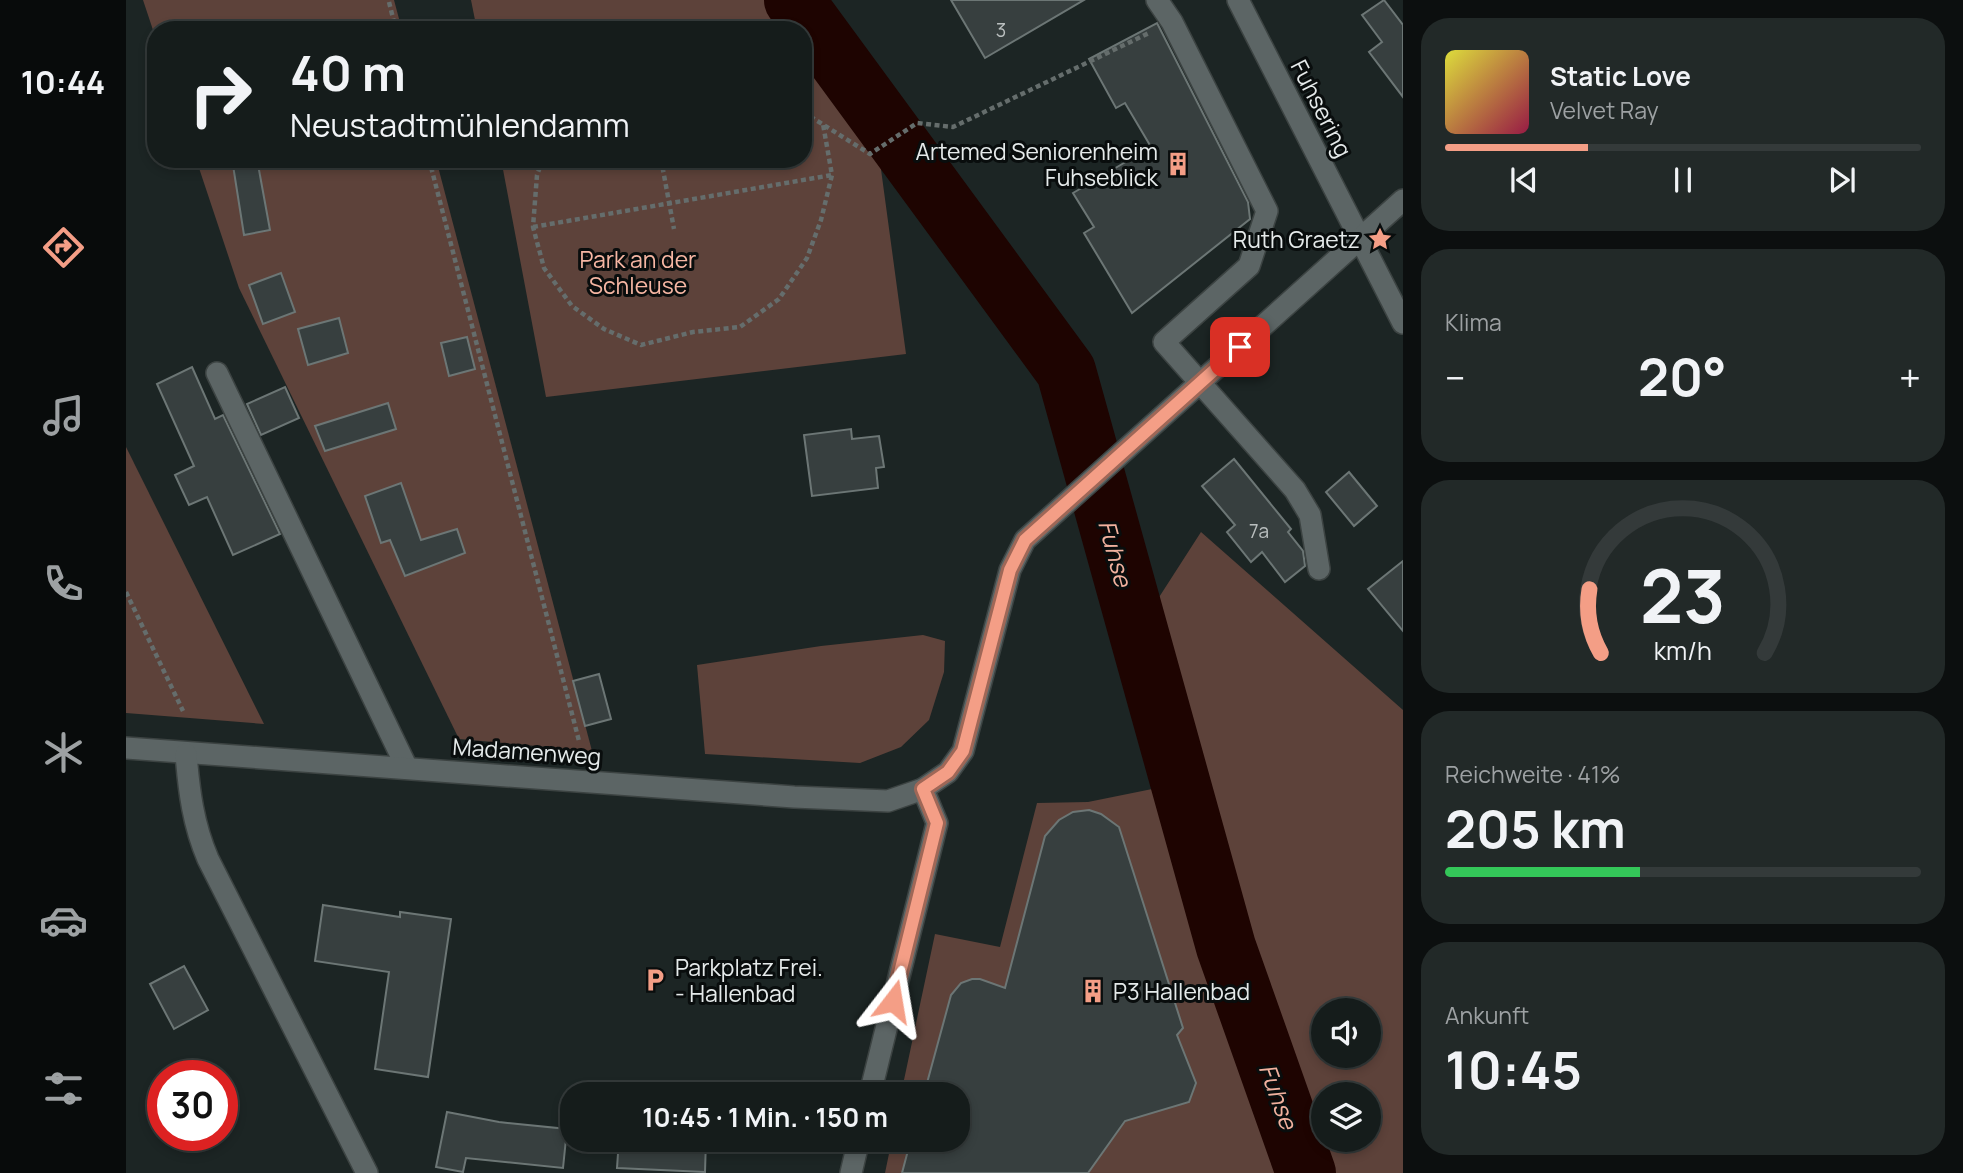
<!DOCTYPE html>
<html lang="de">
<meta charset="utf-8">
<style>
body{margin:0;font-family:Manrope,sans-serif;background:#222928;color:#f1f3f6;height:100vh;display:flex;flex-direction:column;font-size:26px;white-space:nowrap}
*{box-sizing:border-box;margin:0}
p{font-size:23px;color:#9da1a3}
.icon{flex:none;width:38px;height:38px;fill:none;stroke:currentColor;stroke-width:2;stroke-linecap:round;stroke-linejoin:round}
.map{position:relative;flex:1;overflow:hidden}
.panel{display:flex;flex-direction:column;gap:18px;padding:18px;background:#0c0f0f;width:560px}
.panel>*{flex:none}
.guide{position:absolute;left:21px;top:21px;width:665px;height:147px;border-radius:28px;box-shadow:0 4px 10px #0003,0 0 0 2px #343a3a;background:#151c1b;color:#f1f3f6;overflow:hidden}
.buttons{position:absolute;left:1185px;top:998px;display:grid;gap:14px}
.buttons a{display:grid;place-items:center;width:70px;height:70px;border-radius:50%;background:#151c1b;box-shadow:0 4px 10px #0003,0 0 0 2px #343a3a;font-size:35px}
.speed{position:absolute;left:21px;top:1060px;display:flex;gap:14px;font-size:35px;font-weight:700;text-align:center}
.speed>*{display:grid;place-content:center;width:91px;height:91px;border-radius:50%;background:#151c1b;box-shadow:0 4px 10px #0003,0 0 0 2px #343a3a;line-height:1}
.speed .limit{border:10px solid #d22;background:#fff;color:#111}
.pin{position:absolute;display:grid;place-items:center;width:60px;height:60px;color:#fff;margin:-30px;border-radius:14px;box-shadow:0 4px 10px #0006}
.me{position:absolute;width:77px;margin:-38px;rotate:14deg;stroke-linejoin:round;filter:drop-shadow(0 0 5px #0008)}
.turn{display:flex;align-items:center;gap:24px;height:147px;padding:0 28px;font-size:32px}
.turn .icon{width:91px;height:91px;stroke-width:2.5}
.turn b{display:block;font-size:49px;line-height:60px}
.big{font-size:52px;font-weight:700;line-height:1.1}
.panel .card{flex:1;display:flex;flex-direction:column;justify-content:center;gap:10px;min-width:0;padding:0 24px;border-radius:28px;background:#222928}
.panel .dial{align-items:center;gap:0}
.dial svg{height:182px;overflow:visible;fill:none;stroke:#343a3a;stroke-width:7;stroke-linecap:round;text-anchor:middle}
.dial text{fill:#f1f3f6;stroke:none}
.song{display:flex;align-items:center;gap:21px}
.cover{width:84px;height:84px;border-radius:10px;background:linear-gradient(135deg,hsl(60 70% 55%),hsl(340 70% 35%))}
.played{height:7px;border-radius:4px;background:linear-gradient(90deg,#f49e86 30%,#343a3a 30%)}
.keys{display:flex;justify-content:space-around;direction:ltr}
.heat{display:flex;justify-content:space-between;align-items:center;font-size:38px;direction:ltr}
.charge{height:10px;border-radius:5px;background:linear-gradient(90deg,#34c759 41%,#343a3a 0)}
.trip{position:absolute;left:434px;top:1082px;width:410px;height:70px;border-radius:28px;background:#151c1b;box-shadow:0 4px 10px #0003,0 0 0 2px #343a3a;font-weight:700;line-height:70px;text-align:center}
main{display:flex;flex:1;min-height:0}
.tab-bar{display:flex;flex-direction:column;width:126px;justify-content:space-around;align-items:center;background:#080b0b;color:#9da1a3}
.tab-bar .icon{width:49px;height:49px}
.tab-bar .active{color:#f49e86}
.tab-bar b{font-size:32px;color:#f1f3f6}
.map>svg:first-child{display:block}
</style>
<main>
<nav class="tab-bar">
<b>10:44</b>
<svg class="icon active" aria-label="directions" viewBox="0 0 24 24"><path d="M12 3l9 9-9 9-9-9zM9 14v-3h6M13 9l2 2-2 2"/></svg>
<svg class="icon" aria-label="music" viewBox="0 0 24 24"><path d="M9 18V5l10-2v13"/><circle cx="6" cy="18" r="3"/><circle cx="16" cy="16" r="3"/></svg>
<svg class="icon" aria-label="phone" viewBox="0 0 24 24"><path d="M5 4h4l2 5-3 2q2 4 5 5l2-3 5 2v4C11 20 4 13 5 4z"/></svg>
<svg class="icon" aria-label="climate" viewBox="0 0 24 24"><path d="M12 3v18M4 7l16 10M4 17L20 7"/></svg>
<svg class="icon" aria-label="car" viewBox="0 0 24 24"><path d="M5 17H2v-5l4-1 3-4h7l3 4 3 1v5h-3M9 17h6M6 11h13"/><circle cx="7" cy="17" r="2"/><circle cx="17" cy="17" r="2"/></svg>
<svg class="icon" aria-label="filters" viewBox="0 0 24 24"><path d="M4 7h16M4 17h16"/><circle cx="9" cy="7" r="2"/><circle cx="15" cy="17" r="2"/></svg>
</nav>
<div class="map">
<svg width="1277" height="1173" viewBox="0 0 1277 1173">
<rect width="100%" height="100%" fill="#1c2524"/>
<g fill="#5d423a" fill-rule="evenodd">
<polygon points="17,0 268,0 276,30 30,30 30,39"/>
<polygon points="345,0 650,0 673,30 351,30"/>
<polygon points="677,36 766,152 754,162 780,354 420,397 375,159 677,159"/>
<polygon points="70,159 310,159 466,751 333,739 113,288"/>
<polygon points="0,447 138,724 0,713"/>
<path d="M1075 532 1277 710V1173H759L766 1139H831V1094H775L809 934 874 947 911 803 962 802 1041 786 1001 647ZM1197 1010H1242V1055H1197ZM1197 1094H1242V1139H1197Z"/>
<polygon points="797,635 819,641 818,672 803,720 775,747 734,763 579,754 571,665 695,646"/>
</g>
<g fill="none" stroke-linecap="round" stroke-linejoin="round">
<polyline stroke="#1e0401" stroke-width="60" points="668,0 940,371 1100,947 1180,1173"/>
</g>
<g fill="#373f3f" stroke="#6c7675" stroke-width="2">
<polygon points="825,0 958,0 859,58"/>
<polygon points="1258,0 1277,25 1277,97 1243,52 1256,42 1236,15"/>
<polygon points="1031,23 1122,202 1124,219 1006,313 958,233 968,227 947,193 1025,147 999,103 990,108 963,59"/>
<polygon points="106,159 131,159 144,230 118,235"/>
<polygon points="155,273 169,312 137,324 123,285"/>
<polygon points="213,318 222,353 182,365 172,329"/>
<polygon points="341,337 349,369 323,376 315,343"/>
<polygon points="66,367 89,419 97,415 154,534 107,555 81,497 63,505 49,475 68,466 31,384"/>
<polygon points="159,387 173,418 135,435 121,404"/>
<polygon points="262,403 270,429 199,451 189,426"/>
<polygon points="725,429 726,439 753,436 758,467 750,468 752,488 686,496 678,435"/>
<polygon points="1108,459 1165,529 1162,532 1177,551 1179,566 1159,582 1136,552 1125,562 1101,532 1109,525 1076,486"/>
<polygon points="1223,472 1251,506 1228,526 1200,492"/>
<polygon points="275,483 295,540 331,529 339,553 279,576 264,540 255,543 239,496"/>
<polygon points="1277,561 1277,631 1242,589"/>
<polygon points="473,674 485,719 459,726 447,681"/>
<polygon points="963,810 975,814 993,827 1057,1028 1051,1035 1070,1083 1063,1102 999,1121 962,1173 776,1173 785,1139 831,1139 831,1094 798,1094 825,995 835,983 846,979 854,979 879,988 919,836 933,820 947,812"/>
<polygon points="197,905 274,917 274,912 325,919 302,1077 249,1069 263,972 189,961"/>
<polygon points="58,966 82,1010 48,1029 24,984"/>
<polygon points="321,1112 373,1122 441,1129 437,1168 340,1158 337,1172 310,1167"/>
<polygon points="493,1139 580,1139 579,1172 491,1168"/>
</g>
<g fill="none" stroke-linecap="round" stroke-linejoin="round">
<g stroke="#3c4342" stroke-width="24">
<g id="minor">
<polyline points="1031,0 1046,22 1141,211 1123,266 1038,342 1169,490 1184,515 1193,569"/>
<polyline points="1112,0 1277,323"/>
<polyline points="91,373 281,768"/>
<polyline points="0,748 668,797 762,801 797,789 822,772 837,751 884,570 899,540 1277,200"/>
<path d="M60 754C63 791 67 824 82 859L241 1173"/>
<polyline points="744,1094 811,823 797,789"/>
<polyline points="725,1173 733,1139"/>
</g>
</g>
<g stroke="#656d6c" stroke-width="4.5" stroke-dasharray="5 3.5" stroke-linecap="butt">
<polyline points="263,2 270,30"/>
<polyline points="677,112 744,154 791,123 827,127 1023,33"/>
<polyline points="303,159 453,741"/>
<polyline points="417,159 411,175 407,227 418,268 446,306 478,329 515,345 567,332 614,327 653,299 681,258 695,220 706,175 697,124"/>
<polyline points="535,159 548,229"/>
<polyline points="407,227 706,175"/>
<polyline points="0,592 57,711"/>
</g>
<use href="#minor" stroke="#5c6565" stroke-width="21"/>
</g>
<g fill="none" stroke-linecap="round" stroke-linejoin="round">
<g stroke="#9f6757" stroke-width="18">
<polyline id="route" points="767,1001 811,823 797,789 822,772 837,751 884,570 899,540 1114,347"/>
</g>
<use href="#route" stroke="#f49e86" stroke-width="12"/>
</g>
<defs>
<g id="building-bare" transform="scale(1.89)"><path d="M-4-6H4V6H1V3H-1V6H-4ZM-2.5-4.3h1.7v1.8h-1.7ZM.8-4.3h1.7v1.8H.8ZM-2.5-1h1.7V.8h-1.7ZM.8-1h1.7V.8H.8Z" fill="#f49e86" stroke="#090d0d" stroke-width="2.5" paint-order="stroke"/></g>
<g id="sight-bare" transform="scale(1.89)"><path d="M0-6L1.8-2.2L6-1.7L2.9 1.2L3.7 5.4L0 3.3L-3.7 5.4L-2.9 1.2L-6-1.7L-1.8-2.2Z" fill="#f49e86" stroke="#090d0d" stroke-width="2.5" paint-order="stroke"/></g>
<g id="parking-bare" transform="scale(1.89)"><path d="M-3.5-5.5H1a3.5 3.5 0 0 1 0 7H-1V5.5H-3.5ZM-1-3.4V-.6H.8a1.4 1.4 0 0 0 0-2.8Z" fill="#f49e86" stroke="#090d0d" stroke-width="2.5" paint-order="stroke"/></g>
</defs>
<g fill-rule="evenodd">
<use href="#building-bare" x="1052" y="164"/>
<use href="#sight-bare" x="1254" y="239"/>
<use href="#parking-bare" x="529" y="980"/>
<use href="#building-bare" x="967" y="991"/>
</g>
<g text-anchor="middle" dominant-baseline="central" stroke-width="6" stroke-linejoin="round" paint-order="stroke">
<g font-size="19" fill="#babfbf">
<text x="875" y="30">3</text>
<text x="1133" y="531">7a</text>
</g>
<g font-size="23" fill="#e5eaea" stroke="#090d0d">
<text transform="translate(1196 108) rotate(63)">Fuhsering</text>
<text transform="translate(401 751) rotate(4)">Madamenweg</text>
</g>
<g font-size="23" fill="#e5eaea" stroke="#090d0d" text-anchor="end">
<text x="1032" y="151">Artemed Seniorenheim<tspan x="1032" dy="26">Fuhseblick</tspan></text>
<text x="1234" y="239">Ruth Graetz</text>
<text x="549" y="967" text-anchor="start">Parkplatz Frei.<tspan x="549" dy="26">- Hallenbad</tspan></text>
<text x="987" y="991" text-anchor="start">P3 Hallenbad</text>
</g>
<g font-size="23" fill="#f6b6a3" stroke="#090d0d">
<text x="512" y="259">Park an der<tspan x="512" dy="26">Schleuse</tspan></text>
</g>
<g font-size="24" font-style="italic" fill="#f1b19e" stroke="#090d0d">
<text transform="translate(990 553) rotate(75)">Fuhse</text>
<text transform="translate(1153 1096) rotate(70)">Fuhse</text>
</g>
</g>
</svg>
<div class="buttons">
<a><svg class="icon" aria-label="sound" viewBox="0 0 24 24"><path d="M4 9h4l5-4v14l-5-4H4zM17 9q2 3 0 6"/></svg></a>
<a><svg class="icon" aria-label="layers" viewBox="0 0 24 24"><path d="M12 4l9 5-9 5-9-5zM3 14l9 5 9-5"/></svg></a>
</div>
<div class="speed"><div class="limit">30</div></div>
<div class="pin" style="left:1114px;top:347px;background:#d93025"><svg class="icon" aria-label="arrive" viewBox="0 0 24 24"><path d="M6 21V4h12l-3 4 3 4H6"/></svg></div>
<svg class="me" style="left:767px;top:1001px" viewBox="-20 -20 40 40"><path d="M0-17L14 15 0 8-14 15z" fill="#f49e86" stroke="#fff" stroke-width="4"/></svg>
<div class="trip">10:45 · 1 Min. · 150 m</div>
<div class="guide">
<div class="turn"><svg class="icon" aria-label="right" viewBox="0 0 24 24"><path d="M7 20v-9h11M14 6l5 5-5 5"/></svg><div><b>40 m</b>Neustadtmühlendamm</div></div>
</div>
</div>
<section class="panel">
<div class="card">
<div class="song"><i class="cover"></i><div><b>Static Love</b><p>Velvet Ray</p></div></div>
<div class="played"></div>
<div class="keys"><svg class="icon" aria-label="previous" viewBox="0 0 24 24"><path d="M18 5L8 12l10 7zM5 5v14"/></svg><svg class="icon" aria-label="pause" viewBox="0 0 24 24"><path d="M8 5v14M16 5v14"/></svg><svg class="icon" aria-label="next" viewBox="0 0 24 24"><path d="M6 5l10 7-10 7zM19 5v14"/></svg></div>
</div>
<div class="card"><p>Klima</p>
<div class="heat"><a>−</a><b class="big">20°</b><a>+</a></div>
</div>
<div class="card dial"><svg viewBox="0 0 100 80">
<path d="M14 69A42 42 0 1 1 86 69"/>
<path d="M14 69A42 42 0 0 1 9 41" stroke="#f49e86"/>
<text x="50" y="56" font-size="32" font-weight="700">23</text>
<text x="50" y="72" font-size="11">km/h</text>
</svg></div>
<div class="card"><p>Reichweite · 41%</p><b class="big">205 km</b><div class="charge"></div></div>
<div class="card"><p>Ankunft</p><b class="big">10:45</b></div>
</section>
</main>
